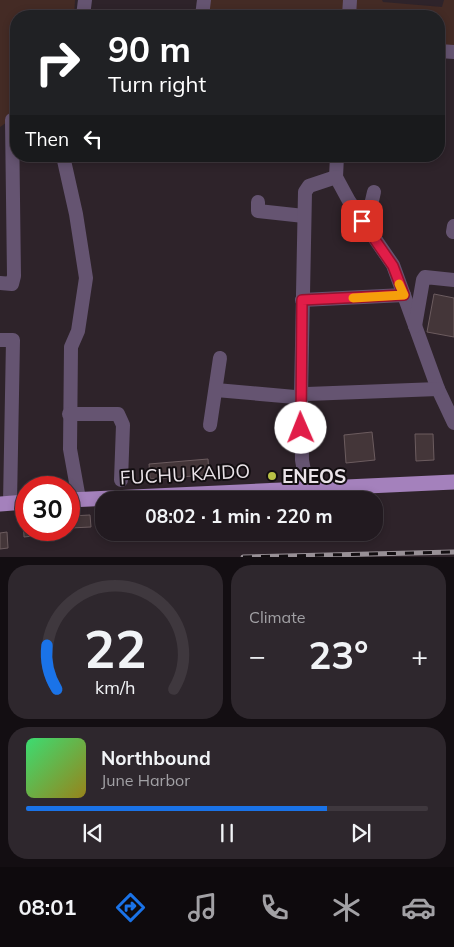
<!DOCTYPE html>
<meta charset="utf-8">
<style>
body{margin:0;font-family:Mulish,sans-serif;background:#2e272d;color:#f1f3f6;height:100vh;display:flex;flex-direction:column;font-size:19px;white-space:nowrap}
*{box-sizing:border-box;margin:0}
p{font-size:16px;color:#a2a1a5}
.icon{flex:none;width:28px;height:28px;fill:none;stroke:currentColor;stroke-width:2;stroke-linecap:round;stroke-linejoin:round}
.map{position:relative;height:557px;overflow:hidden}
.drawer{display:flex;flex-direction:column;gap:8px;padding:8px;background:#130e12;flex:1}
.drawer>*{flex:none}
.hud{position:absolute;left:10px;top:10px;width:435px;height:152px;border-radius:20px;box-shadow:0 2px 8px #0003,0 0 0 1px #3f383e;background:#202124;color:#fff;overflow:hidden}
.speed{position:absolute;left:15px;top:476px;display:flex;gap:10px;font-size:25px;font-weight:700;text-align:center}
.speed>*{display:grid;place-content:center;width:65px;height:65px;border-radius:50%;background:#221a20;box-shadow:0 2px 8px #0003,0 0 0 1px #3f383e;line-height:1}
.speed .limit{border:8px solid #d22;background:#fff;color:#111}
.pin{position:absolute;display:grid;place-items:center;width:42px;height:42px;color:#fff;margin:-21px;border-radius:10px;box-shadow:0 2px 8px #0006}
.me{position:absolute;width:55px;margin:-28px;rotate:359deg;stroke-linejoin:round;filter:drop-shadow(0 0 4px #0008)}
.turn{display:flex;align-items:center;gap:18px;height:105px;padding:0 15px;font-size:22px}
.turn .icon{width:65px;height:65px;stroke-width:2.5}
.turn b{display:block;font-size:35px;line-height:42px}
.then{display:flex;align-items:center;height:48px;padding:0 15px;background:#0003;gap:10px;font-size:19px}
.big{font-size:38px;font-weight:700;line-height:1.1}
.drawer .widget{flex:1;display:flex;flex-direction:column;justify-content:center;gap:8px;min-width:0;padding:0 18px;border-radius:20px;background:#2e272d}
.drawer .dial{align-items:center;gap:0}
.dial svg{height:130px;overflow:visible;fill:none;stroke:#3f383e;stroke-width:7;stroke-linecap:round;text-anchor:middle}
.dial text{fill:#f1f3f6;stroke:none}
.song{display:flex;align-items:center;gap:15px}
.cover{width:60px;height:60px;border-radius:8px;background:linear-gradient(135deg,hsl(140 70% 55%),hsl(50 70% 35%))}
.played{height:5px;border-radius:2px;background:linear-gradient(90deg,#1a73e8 75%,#3f383e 75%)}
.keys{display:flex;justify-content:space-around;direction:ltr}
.heat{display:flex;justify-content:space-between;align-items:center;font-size:28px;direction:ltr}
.drawer .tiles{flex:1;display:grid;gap:8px;grid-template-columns:1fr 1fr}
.widget:last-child{grid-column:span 2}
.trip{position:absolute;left:95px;top:491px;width:288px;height:50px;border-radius:20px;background:#221a20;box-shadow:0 2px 8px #0003,0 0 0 1px #3f383e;font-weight:700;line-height:50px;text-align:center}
.menu{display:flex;height:80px;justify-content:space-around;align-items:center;background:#0e0a0d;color:#a2a1a5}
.menu .icon{width:35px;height:35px}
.menu .current{color:#1a73e8}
.menu b{font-size:22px;color:#f1f3f6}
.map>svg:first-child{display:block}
</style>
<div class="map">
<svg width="454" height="557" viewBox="0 0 454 557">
<rect width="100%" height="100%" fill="#2e232a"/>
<g fill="#442b25">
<polygon points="0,0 75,0 74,16 16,16 16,116 0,127"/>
<polygon points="207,0 382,0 383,2 442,7 444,0 454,0 454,52 439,51 439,16 206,16"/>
</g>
<g fill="#443639" stroke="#6c5c5f">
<polygon points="434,294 454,298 454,337 427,332"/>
<polygon points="372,432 375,460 346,463 344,435"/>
<polygon points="415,434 433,434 434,460 416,461"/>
<polygon points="208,459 209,475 150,479 149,464"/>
<polygon points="26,514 26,530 42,530 42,535 24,537 23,515"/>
<polygon points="90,515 91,527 70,528 70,516"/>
<polygon points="7,532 8,548 0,549 0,533"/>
<polygon points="339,532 366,532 366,535 340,537"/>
</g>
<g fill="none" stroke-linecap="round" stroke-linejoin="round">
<g stroke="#655471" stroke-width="14">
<polyline points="83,16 85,0"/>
<polyline points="202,16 204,0"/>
<polyline points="349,16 350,0"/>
<polyline points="439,51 454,52"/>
<polyline points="63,156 76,214 86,278 78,331 71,347 70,449 79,499"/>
<polyline points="337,156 336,177 349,201 393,265 438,389 454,423"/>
<polyline points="258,202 258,211 304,216"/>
<polyline points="362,221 368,218 374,192"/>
<polyline points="453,232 454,226"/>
<polyline points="0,283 12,284 14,276 12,120"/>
<polyline points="302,300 404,295"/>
<polyline points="415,326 423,280 425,277 454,280"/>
<polyline points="0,340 13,340 10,503"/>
<polyline points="216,390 295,397 307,394 438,389"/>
<polyline points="69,414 118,414 123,425 121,480"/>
<polyline points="210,425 220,358"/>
<polyline points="307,488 302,460 301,396 305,192 309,186 336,177"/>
</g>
<g stroke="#a481bc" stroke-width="15">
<polyline points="69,500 454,482"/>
<polyline points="0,504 26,502"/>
</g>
<g stroke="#989096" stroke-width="5">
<polyline id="rail" points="243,557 454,552"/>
</g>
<use href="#rail" stroke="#130e11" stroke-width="3" stroke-dasharray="9" stroke-linecap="butt"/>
</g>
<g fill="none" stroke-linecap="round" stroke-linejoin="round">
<g stroke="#92132f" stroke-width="12">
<polyline id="route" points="301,428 302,300 404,295 393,266 362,221"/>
</g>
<use href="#route" stroke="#e11d48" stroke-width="9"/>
<polyline stroke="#f59e0b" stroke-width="9" points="353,298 404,295 399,284"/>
</g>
<circle fill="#b9c146" stroke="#130e11" stroke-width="2" cx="272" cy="476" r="5"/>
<g text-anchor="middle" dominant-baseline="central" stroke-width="4" stroke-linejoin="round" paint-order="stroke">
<g font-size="19" fill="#ebe4e9" stroke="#130e11">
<text transform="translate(185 474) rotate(-3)">FUCHU KAIDO</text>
</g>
<g font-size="19" font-weight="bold" fill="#ebe4e9" stroke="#130e11" text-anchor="start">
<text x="282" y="476">ENEOS</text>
</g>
</g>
</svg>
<div class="speed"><div class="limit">30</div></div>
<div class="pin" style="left:362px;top:221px;background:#d93025"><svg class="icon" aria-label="arrive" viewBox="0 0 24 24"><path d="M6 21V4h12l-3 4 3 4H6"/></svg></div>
<svg class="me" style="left:301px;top:428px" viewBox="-20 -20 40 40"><circle r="19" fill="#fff"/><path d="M0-13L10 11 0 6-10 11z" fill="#e11d48"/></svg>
<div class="trip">08:02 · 1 min · 220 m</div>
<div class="hud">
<div class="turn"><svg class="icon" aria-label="right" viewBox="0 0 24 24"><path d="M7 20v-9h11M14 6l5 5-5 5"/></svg><div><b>90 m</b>Turn right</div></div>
<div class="then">Then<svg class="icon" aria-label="left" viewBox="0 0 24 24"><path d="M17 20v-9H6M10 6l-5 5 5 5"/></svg></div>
</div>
</div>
<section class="drawer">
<div class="tiles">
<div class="widget dial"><svg viewBox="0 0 100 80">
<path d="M14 69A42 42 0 1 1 86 69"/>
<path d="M14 69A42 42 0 0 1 8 42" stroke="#1a73e8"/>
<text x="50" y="56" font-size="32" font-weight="700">22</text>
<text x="50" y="72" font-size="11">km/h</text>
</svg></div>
<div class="widget"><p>Climate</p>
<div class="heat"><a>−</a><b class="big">23°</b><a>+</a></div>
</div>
<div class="widget">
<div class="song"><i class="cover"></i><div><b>Northbound</b><p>June Harbor</p></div></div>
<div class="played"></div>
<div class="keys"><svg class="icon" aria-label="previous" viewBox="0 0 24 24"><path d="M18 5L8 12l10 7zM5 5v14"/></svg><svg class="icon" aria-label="pause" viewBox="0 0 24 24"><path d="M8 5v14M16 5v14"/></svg><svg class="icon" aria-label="next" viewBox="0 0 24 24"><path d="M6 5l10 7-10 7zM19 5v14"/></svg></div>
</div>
</div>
</section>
<nav class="menu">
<b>08:01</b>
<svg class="icon current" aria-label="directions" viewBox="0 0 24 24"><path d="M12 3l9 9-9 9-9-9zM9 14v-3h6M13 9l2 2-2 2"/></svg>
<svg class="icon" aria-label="music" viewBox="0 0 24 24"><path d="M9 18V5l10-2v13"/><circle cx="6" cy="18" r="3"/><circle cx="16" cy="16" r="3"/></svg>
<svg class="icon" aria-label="phone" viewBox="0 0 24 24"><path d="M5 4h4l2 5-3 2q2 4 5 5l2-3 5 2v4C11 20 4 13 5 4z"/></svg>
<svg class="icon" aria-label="climate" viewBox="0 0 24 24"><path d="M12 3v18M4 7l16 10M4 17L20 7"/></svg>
<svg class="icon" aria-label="car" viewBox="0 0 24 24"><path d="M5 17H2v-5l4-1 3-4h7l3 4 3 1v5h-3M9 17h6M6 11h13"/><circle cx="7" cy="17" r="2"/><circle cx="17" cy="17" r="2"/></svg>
</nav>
